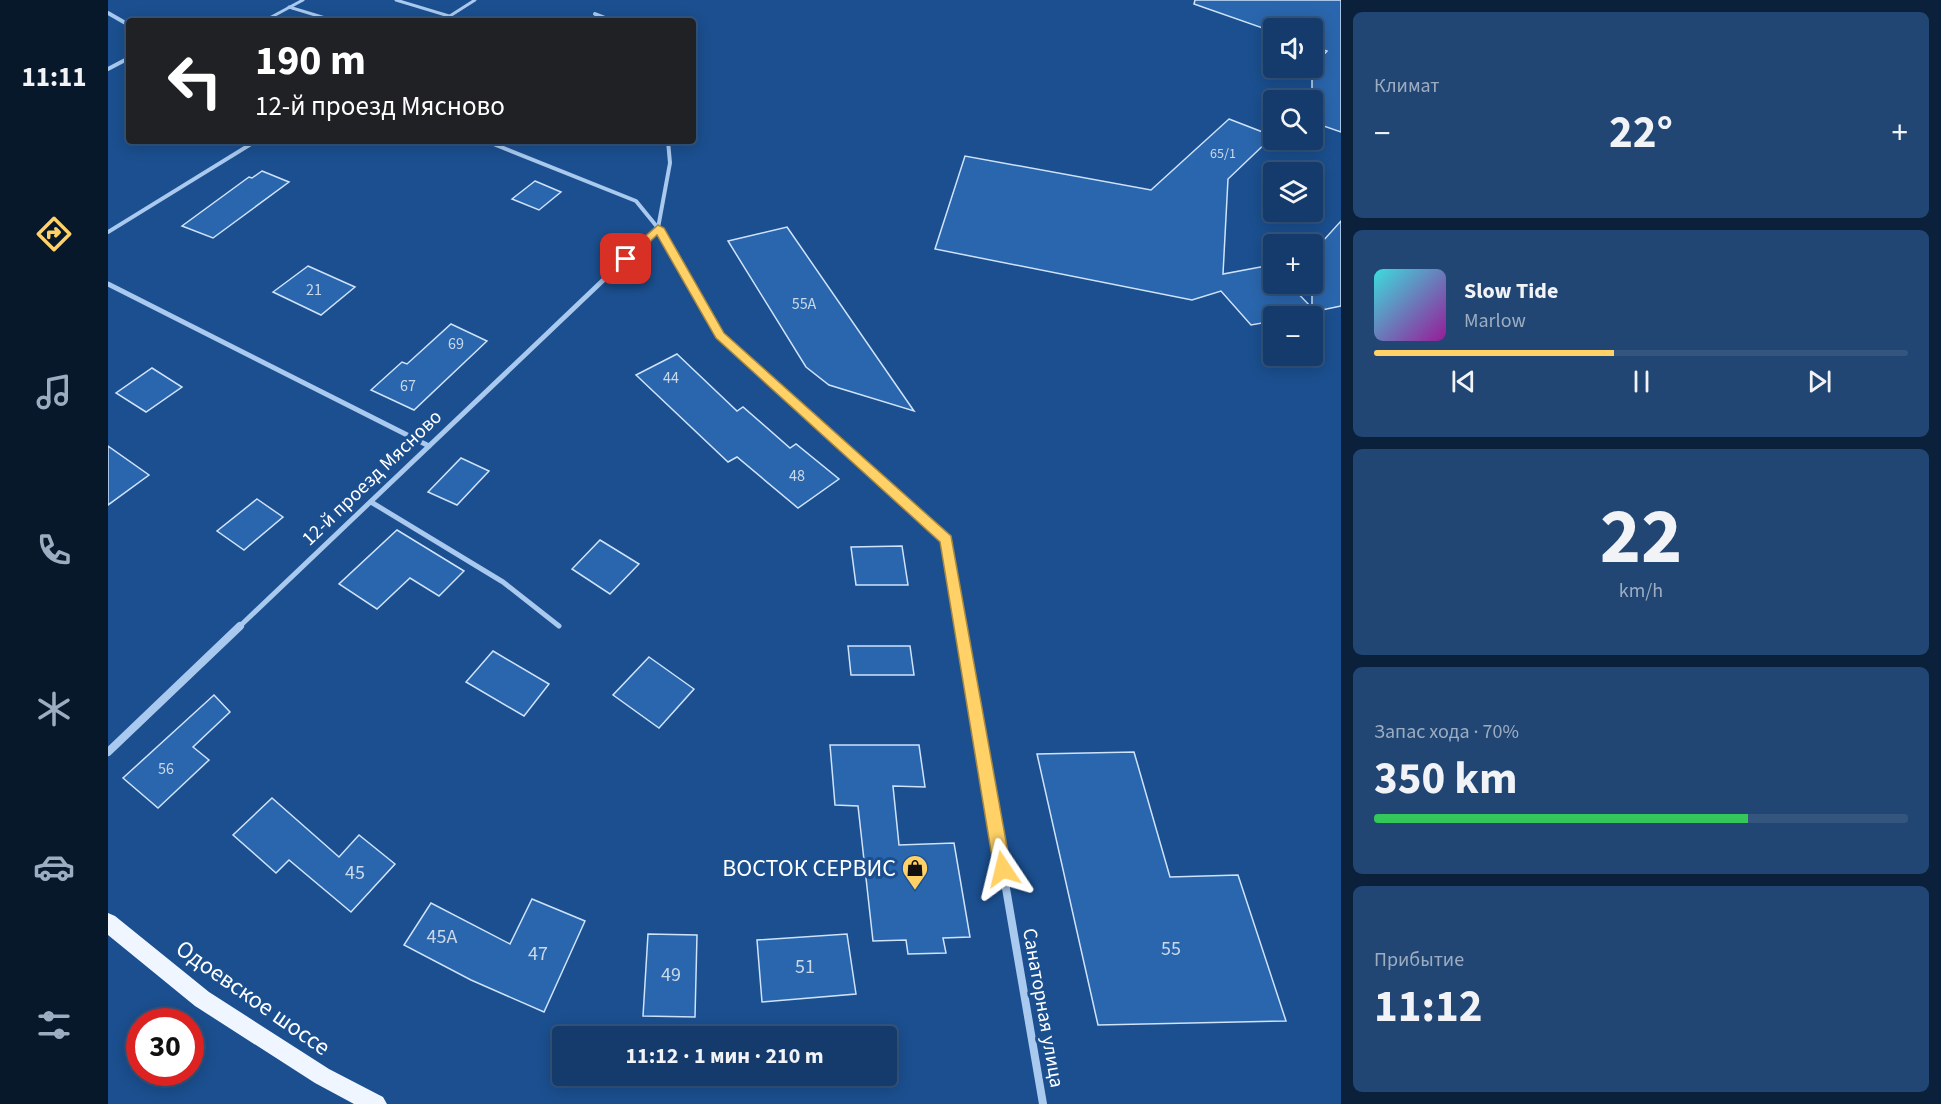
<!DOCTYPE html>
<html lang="ru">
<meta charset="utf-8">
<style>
body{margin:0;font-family:"Source Sans 3",sans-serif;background:#214673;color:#f1f3f6;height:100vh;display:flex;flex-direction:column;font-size:22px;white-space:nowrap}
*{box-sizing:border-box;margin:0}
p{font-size:20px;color:#9dadc1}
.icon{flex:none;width:33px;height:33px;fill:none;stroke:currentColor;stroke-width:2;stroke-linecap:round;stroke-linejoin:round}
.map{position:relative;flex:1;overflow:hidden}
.panel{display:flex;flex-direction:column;gap:12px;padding:12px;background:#0b203b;width:600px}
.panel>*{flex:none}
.top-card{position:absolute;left:18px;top:18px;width:570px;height:126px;border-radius:6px;box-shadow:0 3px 15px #0003,0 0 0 2px #33557e;background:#202124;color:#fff;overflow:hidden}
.buttons{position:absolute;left:1155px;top:18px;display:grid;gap:12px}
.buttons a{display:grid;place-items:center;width:60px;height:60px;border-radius:6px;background:#143b6b;box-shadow:0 3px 15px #0003,0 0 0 2px #33557e;font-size:30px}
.speed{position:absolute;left:18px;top:1008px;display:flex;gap:12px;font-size:30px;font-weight:700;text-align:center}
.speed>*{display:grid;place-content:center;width:78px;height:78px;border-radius:50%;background:#143b6b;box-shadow:0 3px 15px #0003,0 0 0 2px #33557e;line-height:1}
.speed .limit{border:9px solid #d22;background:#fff;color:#111}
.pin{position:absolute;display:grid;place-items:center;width:51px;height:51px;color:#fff;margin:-26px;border-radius:12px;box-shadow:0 3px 9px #0006}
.me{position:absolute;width:66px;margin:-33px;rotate:350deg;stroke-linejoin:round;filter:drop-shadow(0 0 4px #0008)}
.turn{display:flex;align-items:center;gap:21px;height:126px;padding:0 30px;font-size:27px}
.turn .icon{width:78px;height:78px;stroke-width:2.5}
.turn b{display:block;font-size:42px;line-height:51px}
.big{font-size:45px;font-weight:700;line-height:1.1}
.panel .widget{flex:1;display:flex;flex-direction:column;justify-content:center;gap:9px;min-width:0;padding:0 21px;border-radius:9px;background:#214673}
.panel .dial{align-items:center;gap:0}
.dial b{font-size:78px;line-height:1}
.song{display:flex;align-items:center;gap:18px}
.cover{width:72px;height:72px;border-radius:9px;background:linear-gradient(135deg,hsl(180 70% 55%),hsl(300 70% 35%))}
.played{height:6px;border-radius:3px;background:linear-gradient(90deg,#ffd166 45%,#33557e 45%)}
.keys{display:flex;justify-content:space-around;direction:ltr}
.heat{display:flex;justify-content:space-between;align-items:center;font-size:33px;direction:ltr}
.charge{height:9px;border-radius:4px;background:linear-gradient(90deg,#34c759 70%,#33557e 0)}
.trip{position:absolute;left:444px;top:1026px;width:345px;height:60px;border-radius:6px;background:#143b6b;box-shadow:0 3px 15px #0003,0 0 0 2px #33557e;font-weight:700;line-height:60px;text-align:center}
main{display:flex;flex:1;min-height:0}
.tabs{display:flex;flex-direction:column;width:108px;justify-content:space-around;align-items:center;background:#08182b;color:#9dadc1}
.tabs .icon{width:42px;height:42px}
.tabs .selected{color:#ffd166}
.tabs b{font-size:27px;color:#f1f3f6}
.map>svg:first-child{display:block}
</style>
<main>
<nav class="tabs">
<b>11:11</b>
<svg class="icon selected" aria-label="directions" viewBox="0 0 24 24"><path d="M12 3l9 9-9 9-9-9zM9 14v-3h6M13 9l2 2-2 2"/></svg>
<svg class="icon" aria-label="music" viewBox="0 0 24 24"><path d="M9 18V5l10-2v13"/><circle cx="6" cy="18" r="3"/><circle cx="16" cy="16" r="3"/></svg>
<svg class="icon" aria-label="phone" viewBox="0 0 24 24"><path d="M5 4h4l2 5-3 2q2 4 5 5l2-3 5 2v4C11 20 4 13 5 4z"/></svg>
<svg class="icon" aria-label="climate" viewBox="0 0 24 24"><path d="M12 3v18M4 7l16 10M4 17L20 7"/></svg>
<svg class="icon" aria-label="car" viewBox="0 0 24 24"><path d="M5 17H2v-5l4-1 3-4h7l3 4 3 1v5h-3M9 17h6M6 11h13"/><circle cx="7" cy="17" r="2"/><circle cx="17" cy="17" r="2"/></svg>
<svg class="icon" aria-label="filters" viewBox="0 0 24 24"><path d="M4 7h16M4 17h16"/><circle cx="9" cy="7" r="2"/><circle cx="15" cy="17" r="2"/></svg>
</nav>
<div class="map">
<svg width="1233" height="1104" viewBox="0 0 1233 1104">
<rect width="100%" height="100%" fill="#1b4f8f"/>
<g fill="#2a66ad" stroke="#cfe3fa" stroke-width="1.5">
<polygon points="1087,0 1233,0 1233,132 1204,122 1204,67 1219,51 1204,46 1204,28 1166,28 1166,32 1086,4"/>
<polygon points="1121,119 1165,136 1120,179 1115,274 1163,265 1166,267 1166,284 1181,284 1204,308 1204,253 1233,221 1233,306 1185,316 1166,316 1166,321 1143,325 1113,291 1084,300 827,249 857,156 1043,190"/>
<polygon points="154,171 181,182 105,238 74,226 141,177 144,178"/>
<polygon points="427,181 453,192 431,210 404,199"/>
<polygon points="679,227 806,411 721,385 698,367 620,241"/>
<polygon points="200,266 247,287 213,315 165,292"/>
<polygon points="343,324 379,341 306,410 263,390 294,362 299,364"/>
<polygon points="569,354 629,411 635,407 682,448 688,444 731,479 690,508 629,457 620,462 528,375"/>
<polygon points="44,368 74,387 38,412 8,393"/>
<polygon points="0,446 41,475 0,505"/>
<polygon points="353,458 381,471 349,505 320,492"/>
<polygon points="149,499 175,517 136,550 109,531"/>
<polygon points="289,530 356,571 331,596 302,578 269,609 231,584"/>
<polygon points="492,540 531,564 502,594 464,569"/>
<polygon points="794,546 800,585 748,585 743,547"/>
<polygon points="740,646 802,646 806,675 743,675"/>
<polygon points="385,651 441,684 416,716 358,682"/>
<polygon points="541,657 586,689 551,728 505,695"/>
<polygon points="106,695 122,712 85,747 101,760 50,808 15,778"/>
<polygon points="722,745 811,745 817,787 785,786 791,845 846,843 862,937 835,938 838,953 800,954 798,940 765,941 750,806 727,805"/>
<polygon points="1026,752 1062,877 1130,875 1178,1021 990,1025 929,754"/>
<polygon points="164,798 231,857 251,835 287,864 243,912 181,860 168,873 125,835"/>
<polygon points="424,899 477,921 436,1012 363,980 296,945 323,903 402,944"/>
<polygon points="540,934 589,935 587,1017 535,1016"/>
<polygon points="739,934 748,994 654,1002 649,940"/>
</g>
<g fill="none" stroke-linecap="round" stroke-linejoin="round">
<g stroke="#a9c9ee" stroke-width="3">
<polyline points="288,0 341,16"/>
<polyline points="181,7 227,21"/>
<polyline points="156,21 195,0"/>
<polyline points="334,21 367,0"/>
</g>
<g stroke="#a9c9ee" stroke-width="4">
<polyline points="0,13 21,25"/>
<polyline points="487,14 505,21"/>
<polyline points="0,69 21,58"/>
<polyline points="378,141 528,201 550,228 574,269"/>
<polyline points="550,228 562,163 560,141"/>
<polyline points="0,232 148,141"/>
<polyline points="507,269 550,228"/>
</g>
<g stroke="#a9c9ee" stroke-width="5">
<polyline points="573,268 612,335 838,539 853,627"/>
<polyline points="0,284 321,446"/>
<polyline points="263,502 395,582 451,626"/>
<polyline points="131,627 508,268"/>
</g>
<g stroke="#a9c9ee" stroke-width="8">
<polyline points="853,626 935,1104"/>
<polyline points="0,752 132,626"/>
</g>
<polygon fill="#f0f6ff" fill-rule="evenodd" points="0,913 7,916 101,992 221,1069 275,1097 279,1104 246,1104 207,1083 87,1006 0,935"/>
</g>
<polygon fill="#ffd166" stroke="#a68842" stroke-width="1.5" points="550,225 556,228 616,333 843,536 903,869 901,875 895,877 889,875 886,869 832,542 608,338 549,235 521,262 514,262 514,257"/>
<defs>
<g id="shop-pin" transform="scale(1.35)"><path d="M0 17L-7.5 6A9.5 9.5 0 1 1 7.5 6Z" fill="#ffd166" stroke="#1b4f8f"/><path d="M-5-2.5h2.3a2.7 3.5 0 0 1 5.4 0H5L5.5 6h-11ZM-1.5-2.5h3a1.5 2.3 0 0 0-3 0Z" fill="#111"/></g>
</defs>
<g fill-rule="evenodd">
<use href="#shop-pin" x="807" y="868"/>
</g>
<g text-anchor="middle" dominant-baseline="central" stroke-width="6" stroke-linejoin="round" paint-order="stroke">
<g font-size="14" fill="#cad9ea">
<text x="1115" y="154">65/1</text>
</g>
<g font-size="16" fill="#cad9ea">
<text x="206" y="290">21</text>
<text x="696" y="304">55А</text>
<text x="348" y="344">69</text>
<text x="563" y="378">44</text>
<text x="300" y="386">67</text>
<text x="689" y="476">48</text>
<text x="58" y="769">56</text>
</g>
<g font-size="20" fill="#fff" stroke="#1b4f8f">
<text transform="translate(264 478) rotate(-44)">12-й проезд Мясново</text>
<text transform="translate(935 1008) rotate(80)">Санаторная улица</text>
</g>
<g font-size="20" fill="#cad9ea">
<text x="247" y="873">45</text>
<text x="334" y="937">45А</text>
<text x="1063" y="949">55</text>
<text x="430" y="954">47</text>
<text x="697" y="967">51</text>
<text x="563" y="975">49</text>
</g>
<g font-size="24" fill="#fff" stroke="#1b4f8f" text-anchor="end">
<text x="788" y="868">ВОСТОК СЕРВИС</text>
</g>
<g font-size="24" fill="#fff" stroke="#1b4f8f">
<text transform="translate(145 998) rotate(35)">Одоевское шоссе</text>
</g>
</g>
</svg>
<div class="buttons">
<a><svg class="icon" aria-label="sound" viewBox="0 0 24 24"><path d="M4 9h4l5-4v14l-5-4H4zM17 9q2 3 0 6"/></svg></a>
<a><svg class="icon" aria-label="search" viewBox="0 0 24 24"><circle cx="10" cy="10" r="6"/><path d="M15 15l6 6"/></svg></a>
<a><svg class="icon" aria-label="layers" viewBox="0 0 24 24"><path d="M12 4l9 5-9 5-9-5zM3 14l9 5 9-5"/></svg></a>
<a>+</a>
<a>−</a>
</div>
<div class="speed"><div class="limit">30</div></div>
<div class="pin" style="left:518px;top:259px;background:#d93025"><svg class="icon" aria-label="arrive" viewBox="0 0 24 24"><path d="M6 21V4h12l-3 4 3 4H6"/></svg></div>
<svg class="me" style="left:895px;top:869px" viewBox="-20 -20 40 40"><path d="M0-17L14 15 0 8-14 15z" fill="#ffd166" stroke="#fff" stroke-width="4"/></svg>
<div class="trip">11:12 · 1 мин · 210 m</div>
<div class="top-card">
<div class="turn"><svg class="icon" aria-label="left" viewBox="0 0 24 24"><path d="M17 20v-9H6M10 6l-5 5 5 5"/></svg><div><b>190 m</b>12-й проезд Мясново</div></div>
</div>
</div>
<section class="panel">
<div class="widget"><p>Климат</p>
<div class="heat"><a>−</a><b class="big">22°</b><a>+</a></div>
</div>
<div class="widget">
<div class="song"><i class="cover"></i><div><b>Slow Tide</b><p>Marlow</p></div></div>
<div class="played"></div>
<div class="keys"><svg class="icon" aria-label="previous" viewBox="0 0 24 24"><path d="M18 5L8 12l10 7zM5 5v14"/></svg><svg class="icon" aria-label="pause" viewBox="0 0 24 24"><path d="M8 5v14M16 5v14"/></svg><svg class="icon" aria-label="next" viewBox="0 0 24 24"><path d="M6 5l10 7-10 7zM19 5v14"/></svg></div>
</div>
<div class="widget dial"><b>22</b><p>km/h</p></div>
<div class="widget"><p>Запас хода · 70%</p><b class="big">350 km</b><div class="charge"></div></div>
<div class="widget"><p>Прибытие</p><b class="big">11:12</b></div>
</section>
</main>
